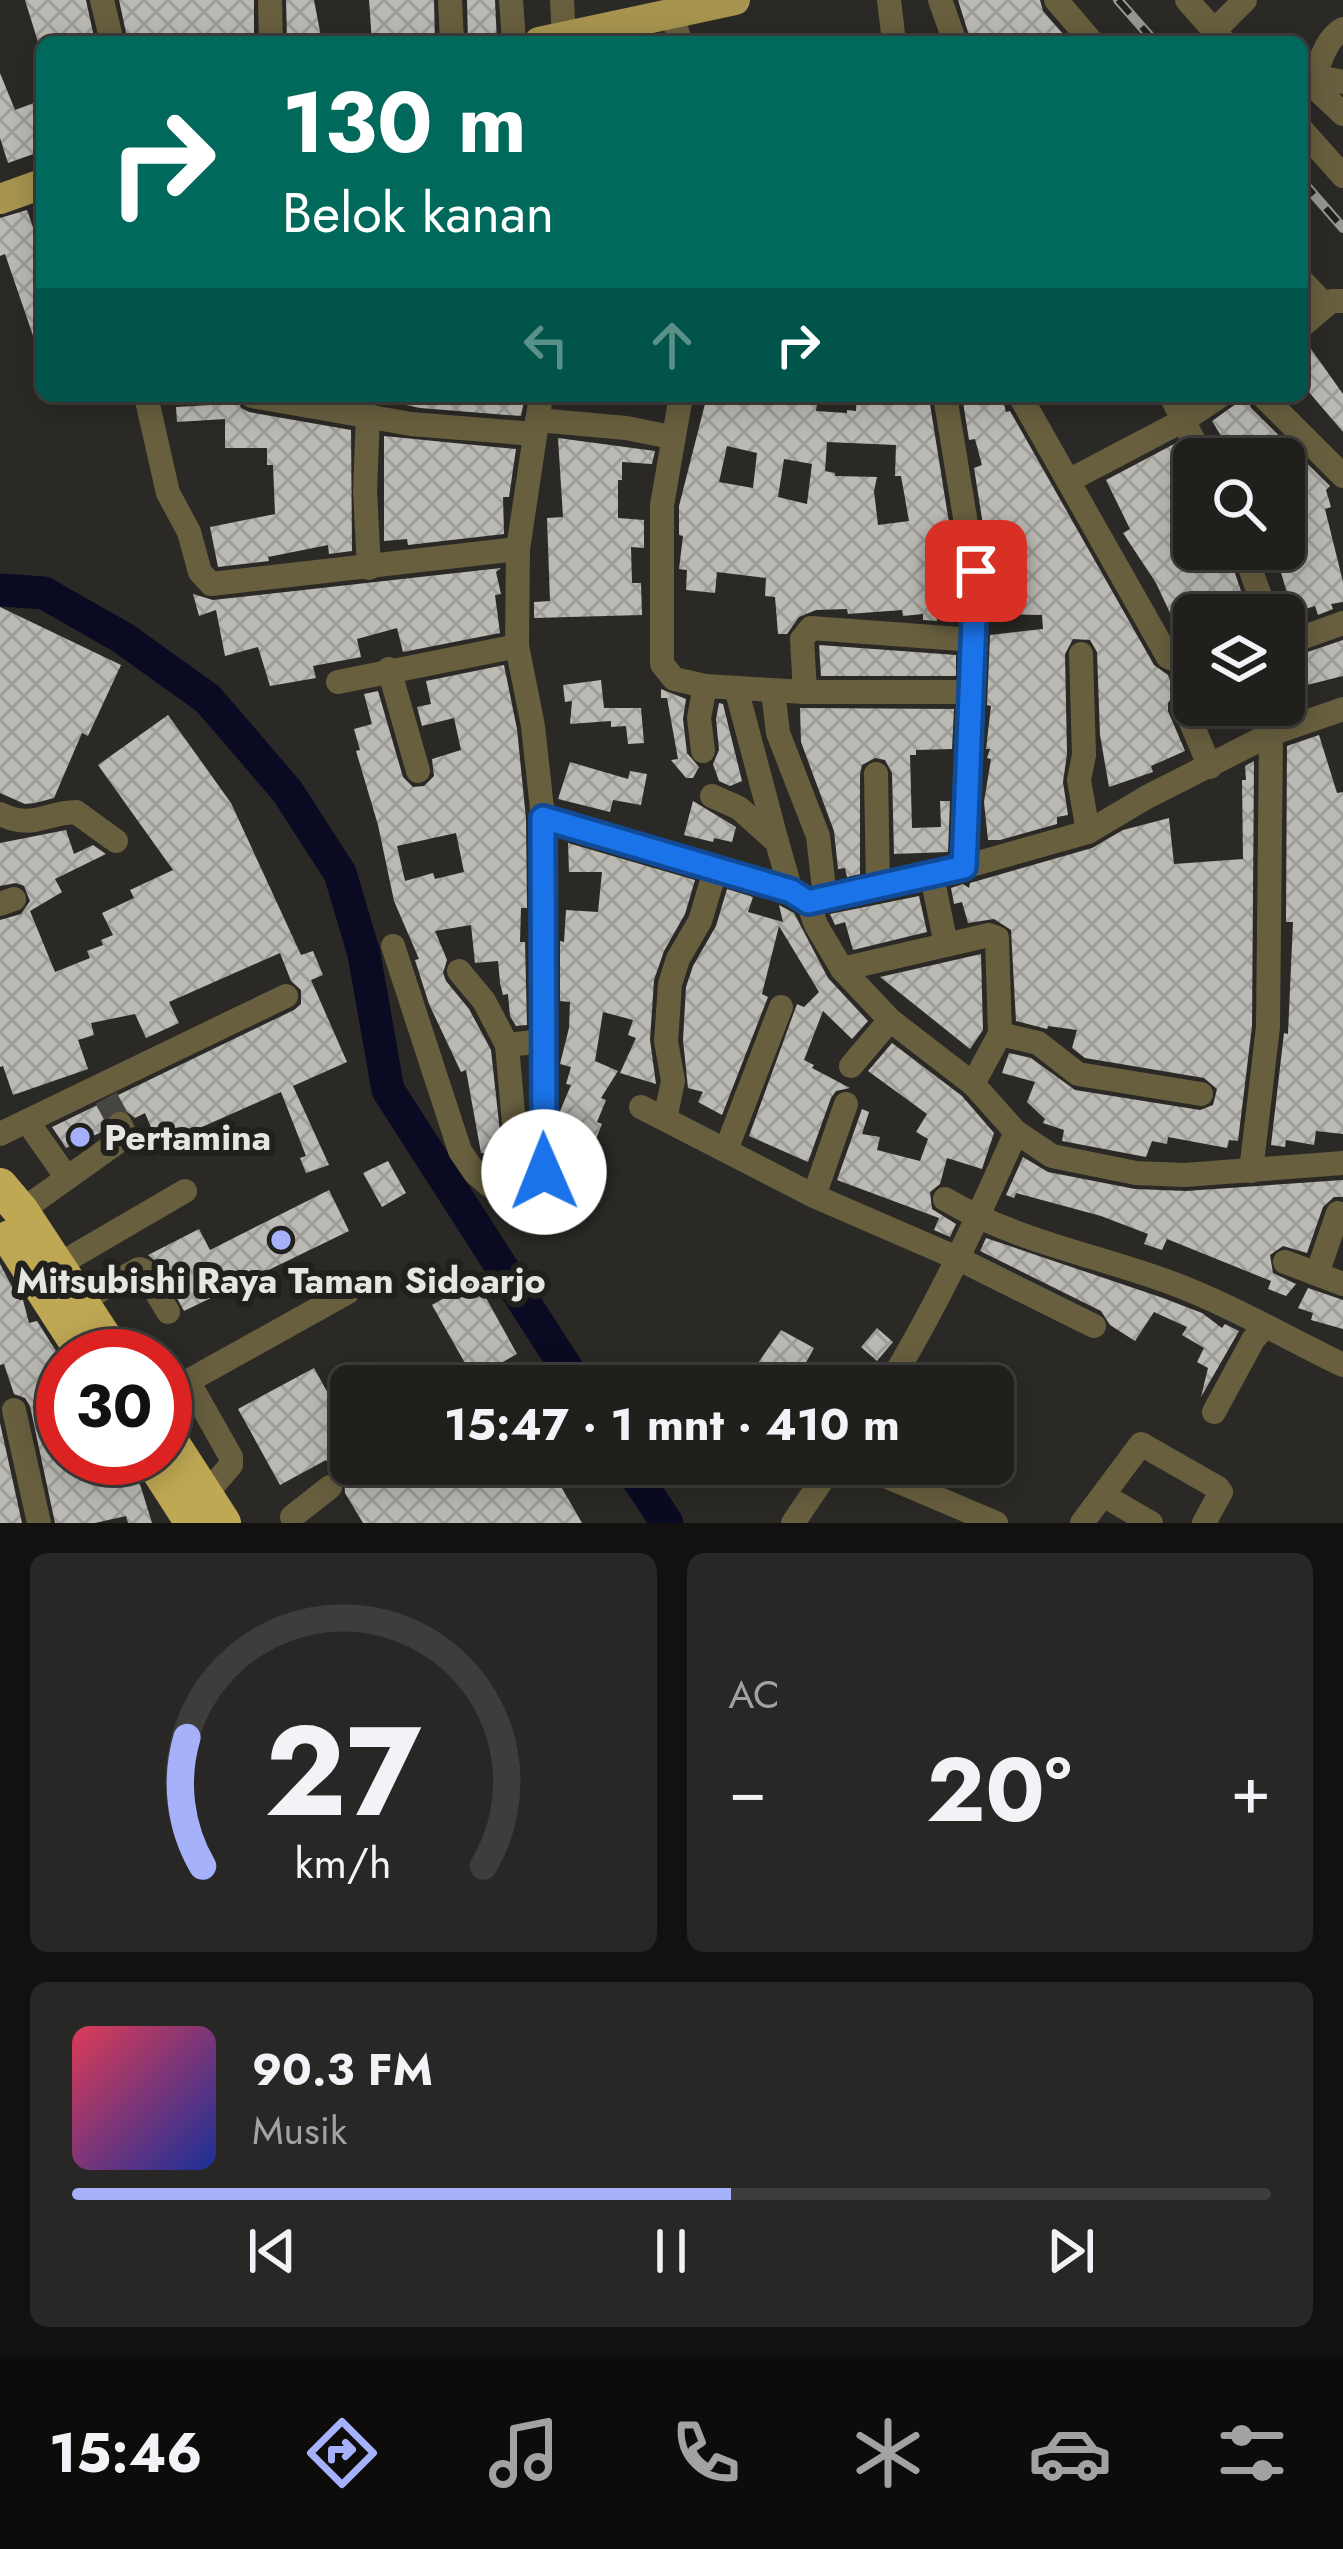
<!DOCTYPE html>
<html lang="id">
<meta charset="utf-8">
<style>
body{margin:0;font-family:Jost,sans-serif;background:#282725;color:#f1f3f6;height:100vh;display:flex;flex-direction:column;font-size:45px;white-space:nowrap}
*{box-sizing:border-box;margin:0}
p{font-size:39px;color:#a2a2a3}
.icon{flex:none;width:66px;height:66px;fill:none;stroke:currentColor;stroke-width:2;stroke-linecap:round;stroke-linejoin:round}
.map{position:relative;height:1523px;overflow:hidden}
.drawer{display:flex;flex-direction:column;gap:30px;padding:30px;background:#12110f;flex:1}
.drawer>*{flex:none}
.hud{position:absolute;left:36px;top:36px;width:1272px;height:366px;border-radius:18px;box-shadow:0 6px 30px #0003,0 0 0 3px #3d3d3b;background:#00695c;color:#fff;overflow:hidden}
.tools{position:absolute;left:1173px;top:438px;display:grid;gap:24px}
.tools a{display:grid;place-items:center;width:132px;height:132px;border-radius:18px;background:#201f1c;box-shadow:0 6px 30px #0003,0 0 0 3px #3d3d3b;font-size:60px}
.speed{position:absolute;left:36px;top:1329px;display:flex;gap:24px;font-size:60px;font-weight:700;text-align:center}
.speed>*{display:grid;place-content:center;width:156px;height:156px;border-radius:50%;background:#201f1c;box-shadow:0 6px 30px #0003,0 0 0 3px #3d3d3b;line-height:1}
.speed .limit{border:18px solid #d22;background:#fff;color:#111}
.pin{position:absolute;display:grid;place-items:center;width:102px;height:102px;color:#fff;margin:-51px;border-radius:24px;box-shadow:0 6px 18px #0006}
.me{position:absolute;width:132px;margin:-66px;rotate:359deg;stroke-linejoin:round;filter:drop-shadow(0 0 9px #0008)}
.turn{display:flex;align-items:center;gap:42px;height:252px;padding:0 48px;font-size:54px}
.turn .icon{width:156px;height:156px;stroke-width:2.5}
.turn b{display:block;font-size:84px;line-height:102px}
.lanes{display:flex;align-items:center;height:114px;padding:0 48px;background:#0003;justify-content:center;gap:60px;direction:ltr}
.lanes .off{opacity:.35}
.big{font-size:90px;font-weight:700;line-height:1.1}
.drawer .card{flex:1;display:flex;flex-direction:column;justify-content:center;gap:18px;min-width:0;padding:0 42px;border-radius:18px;background:#282725}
.drawer .dial{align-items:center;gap:0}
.dial svg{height:312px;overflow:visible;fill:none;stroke:#3d3d3b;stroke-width:7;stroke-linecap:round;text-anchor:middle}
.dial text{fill:#f1f3f6;stroke:none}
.song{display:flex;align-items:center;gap:36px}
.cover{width:144px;height:144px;border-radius:18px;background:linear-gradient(135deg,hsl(350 70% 55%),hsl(230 70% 35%))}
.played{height:12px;border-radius:6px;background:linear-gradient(90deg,#a6b1fc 55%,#3d3d3b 55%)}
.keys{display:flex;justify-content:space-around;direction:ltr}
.heat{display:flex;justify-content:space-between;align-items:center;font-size:66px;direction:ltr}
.drawer .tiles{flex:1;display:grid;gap:30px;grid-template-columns:1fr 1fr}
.card:last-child{grid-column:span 2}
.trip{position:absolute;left:330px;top:1365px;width:684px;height:120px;border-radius:18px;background:#201f1c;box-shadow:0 6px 30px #0003,0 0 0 3px #3d3d3b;font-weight:700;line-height:120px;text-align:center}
.menu{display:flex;height:192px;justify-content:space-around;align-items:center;background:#0d0c0b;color:#a2a2a3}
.menu .icon{width:84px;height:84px}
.menu .on{color:#a6b1fc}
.menu b{font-size:54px;color:#f1f3f6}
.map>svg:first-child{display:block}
</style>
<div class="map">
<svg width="1343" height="1523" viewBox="0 0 1343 1523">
<defs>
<pattern id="building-cross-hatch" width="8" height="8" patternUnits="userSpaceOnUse" patternTransform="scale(3)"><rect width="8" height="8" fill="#bab9b3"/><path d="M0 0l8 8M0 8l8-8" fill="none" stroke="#9d9c97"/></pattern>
</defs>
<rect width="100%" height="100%" fill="#2b2925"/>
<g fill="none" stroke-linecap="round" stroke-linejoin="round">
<g stroke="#0a0b23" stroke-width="33">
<polyline points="0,590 44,593 123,638 208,699 287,791 340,873 364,954 388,1090 578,1386"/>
<polyline points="628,1464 667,1523"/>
</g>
</g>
<g fill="url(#building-cross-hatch)" fill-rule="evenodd">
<polygon points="25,0 86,0 95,42 38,42"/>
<polygon points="119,0 254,0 254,42 128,42"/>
<polygon points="286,0 314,0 322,42 287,42"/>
<polygon points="369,0 434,0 435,42 372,42"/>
<polygon points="467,0 495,0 497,42 468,42"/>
<polygon points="958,0 1040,0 1043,11 1070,42 971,42"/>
<polygon points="0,73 15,110 42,100 42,151 8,163 0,138"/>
<polygon points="27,210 42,253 40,356 5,254 0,256 0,218"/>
<polygon points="1302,342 1306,342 1343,394 1343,432 1302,384"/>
<polygon points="211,396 236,396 241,408 249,412 351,430 352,551 329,554 328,545 268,557 269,561 218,567 210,527 275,514 273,465 267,465 267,448 225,448 225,419 177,422 176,407 211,405"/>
<polygon points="393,396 508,396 524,401 521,416 420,408 392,402"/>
<path d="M707 396H818L816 411 847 413V410L856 411 857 396 929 398 959 585 958 613H936L937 621 923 620V614L903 616 902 610 848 614 847 609 816 610 799 617 787 634H778L775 597 765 596 766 578 717 572 715 593 686 590 687 570 679 569 683 536 679 535V506ZM827 442 896 445 895 476H901L909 521 878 525 874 491 877 477 835 476V473L825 471ZM727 446 757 453 753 488 719 482ZM784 459 812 464 807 504 778 497Z"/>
<polygon points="962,396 1002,396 1006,412 1010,411 1154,665 1168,675 1175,693 1168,703 1168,711 1185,751 1151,766 1153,772 1109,787 1100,735 1097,652 1090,640 1073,639 1065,654 1067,754 1063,782 1068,815 1057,817 1057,824 1000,840 988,840 984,802 991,759 987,758 990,749 986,749 991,706 987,705 990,635 1043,629 1042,615 991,614 992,582 974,468 982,465 975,439 969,440"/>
<polygon points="1247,396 1251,408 1330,486 1326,490 1331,507 1325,509 1343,582 1343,602 1331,604 1333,609 1318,615 1315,606 1293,613 1274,549 1284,549 1284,459 1239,459 1234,443 1228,447 1212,421"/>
<polygon points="384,436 516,449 509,497 503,497 504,534 408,545 407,539 384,541"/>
<polygon points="558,438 655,451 652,464 622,462 622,480 618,480 618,518 644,520 644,548 631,547 632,583 641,583 642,615 534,618 534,602 550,601 547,518 563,517"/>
<polygon points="1176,443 1194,473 1194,549 1227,549 1249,615 1194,615 1194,646 1186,647 1156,583 1123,533 1130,529 1106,480"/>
<polygon points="501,568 496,572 501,594 495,595 500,633 403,652 397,628 357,639 361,657 313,666 316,678 270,686 258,647 225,656 216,610 199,616 193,594 213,600"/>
<polygon points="0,607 121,665 88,736 82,733 54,798 35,803 25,804 0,793"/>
<polygon points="1343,640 1343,676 1303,686 1307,699 1284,706 1284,660"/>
<polygon points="819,645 956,655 956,676 821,676"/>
<path d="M504 665 517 729 526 819 527 908H521L520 942H525L527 1025 516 1026 510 1016 508 994 503 995 500 983 498 961 475 963 471 925 435 931 447 960 443 973 446 981 469 1009 491 1050 500 1132 514 1140 527 1133V1162L510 1163 494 1161V1153H481L466 1070 461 1072 429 1004 415 960 419 959 394 901 378 825 356 751 360 750 354 729 372 724 364 694 378 691 403 777 413 787 424 786 434 776 432 759 461 750 454 718 422 726 417 707 431 704 426 681ZM456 833 464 872 435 879 433 873 405 881 397 846Z"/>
<polygon points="601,680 604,708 641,708 644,743 628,744 626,726 611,727 611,721 570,724 572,701 565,702 563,685"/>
<polygon points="661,689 686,699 683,719 687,753 699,767 693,778 686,778 671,760 678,759 667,698 661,698"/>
<polygon points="719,703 723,704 742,781 730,786 719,781 713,764 719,750 716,719"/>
<polygon points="1202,705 1277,705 1277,709 1211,728"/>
<polygon points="800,708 954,709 952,749 916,750 916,755 910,755 912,828 941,827 940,801 950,801 948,852 894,854 892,773 885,760 875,758 862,765 860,774 860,874 847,877 845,868 838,869 834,831 801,742"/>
<polygon points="168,715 231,803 301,955 313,951 323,975 311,980 347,1062 293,1086 329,1165 306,1173 300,1158 306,1156 281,1092 159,1146 145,1113 135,1118 122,1108 107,1114 104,1131 66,1148 52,1127 294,1010 301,1004 301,990 291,981 280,953 169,1002 179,1023 146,1038 135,1014 91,1023 94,1035 78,1040 88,1069 13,1095 3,1066 0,1067 0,920 21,914 30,901 24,886 16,883 0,886 0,843 66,830 74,854 93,845 106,854 55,879 62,892 30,911 55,972 90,958 87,951 103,945 101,940 113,935 102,913 134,898 130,890 173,870 98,765"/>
<polygon points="1319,735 1337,793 1343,792 1343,1134 1316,1131 1314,1145 1286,1140 1285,1147 1271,1145 1284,1033 1288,1034 1293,922 1286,922 1287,746"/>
<polygon points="1254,761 1252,1026 1238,1141 1229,1140 1227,1148 1168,1137 1167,1144 1152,1141 1146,1157 1062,1141 1064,1130 1043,1123 1045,1119 1027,1102 1035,1082 1002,1073 1009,1053 1031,1058 1075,1090 1200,1110 1213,1105 1217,1089 1204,1078 1085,1058 1072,1048 1077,1030 1048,1026 1047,1029 1016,1021 1011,930 994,919 968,923 962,902 954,904 951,888 963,884 969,888 970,883 1092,848 1123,830 1169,818 1174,864 1243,859 1242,780 1246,780 1245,766"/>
<polygon points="570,762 628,779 630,771 647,774 641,805 613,800 610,812 558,799"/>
<polygon points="693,801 736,827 732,842 714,838 713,842 684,835"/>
<polygon points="568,843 695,880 685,914 664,951 654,980 650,1040 656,1084 620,1073 636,1038 628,1035 633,1020 603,1012 595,1061 618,1071 601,1098 606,1100 597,1122 602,1124 594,1144 575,1136 571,1151 560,1148 560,1111 571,1085 566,1084 571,1067 560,1064 569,1028 570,1002 560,1001 560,941 564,942 566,910 598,912 602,872 569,872"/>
<polygon points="727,889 753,897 748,912 783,922 779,905 794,913 828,978 868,1021 852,1039 823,1011 804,1060 814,1065 812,1068 850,1088 836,1091 831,1098 808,1162 749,1136 797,1004 804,1007 819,992 779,926 762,994 768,997 722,1115 698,1102 703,1092 688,1088 683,1040 686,987 693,966 716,926"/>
<polygon points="919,896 927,932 853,950 845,922 835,925 830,914"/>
<polygon points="981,954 983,1030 970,1049 880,977"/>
<polygon points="892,1043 962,1096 994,1133 982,1169 947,1158 940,1184 930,1192 932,1209 956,1224 950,1237 934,1230 939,1218 837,1180 862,1109 869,1112 862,1134 880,1137 877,1150 920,1161 928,1139 916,1132 927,1114 868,1071"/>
<polygon points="1023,1157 1048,1172 1135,1189 1186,1191 1343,1180 1343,1197 1334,1197 1323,1207 1307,1253 1283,1246 1270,1255 1273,1273 1296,1284 1286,1296 1268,1289 1271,1281 1167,1239 1162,1250 1144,1244 1148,1234 1101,1216 1016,1193 1014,1198 1006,1195"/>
<polygon points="388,1161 406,1193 382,1207 363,1173"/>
<polygon points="568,1165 598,1176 591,1195 561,1183"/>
<polygon points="329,1190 349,1231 184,1311 158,1263 148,1255 199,1229 210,1250"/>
<polygon points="986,1238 1163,1298 1202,1313 1222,1328 1225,1324 1239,1331 1201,1397 1208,1368 1197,1362 1204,1348 1182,1335 1187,1327 1154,1312 1135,1341 1110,1325 1101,1311 980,1251"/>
<polygon points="0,1264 19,1300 23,1300 29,1323 37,1321 63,1362 63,1458 101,1458 103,1464 127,1466 126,1486 139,1481 152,1523 128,1523 126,1516 95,1523 55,1523 30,1406 25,1398 14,1394 4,1364 0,1365"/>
<polygon points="476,1280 517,1354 492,1368 503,1386 478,1386 432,1305"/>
<polygon points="1308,1288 1343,1300 1343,1329 1311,1320 1313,1313 1298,1308"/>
<polygon points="877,1328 893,1342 877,1361 861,1347"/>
<polygon points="781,1330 814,1348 793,1386 742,1386"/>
<polygon points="314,1368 351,1435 351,1464 548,1464 582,1523 363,1523 345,1493 344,1478 333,1471 326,1460 280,1485 238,1409"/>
<polygon points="0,1423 22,1523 0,1523"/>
</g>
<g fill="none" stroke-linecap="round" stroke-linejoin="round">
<polyline stroke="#474541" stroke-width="24" stroke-dasharray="24 12" stroke-linecap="butt" points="106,1098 120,1124"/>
<g stroke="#685f3f" stroke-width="24">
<polyline points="102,0 112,42"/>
<polyline points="270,0 271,42"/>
<polyline points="450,0 452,42"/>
<polyline points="511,0 514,42"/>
<polyline points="562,0 564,42"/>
<polyline points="889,0 894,42"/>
<polyline points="940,0 955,42"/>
<polyline points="1056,0 1092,42"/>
<polyline points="1187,0 1224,42"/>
<polyline points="673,16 680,42"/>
<polyline points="1214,31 1245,0"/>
<polyline points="1314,76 1343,82"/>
<polyline points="1310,83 1343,114"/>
<path d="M1302 90C1322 73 1320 42 1343 29"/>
<polyline points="1302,130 1343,176"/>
<polyline points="1302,281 1325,305"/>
<polyline points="1302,326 1331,301 1343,301"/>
<polyline points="146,396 168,493 189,532 200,572 211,584 518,549"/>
<polyline points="252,396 411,424 534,434"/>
<polyline points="681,396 662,505 662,664 674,679 705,686 805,692 971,692"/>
<polyline points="945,396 976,584 964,867"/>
<polyline points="1020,396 1168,657 1185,664 1194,662"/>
<polyline points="1171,396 1203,459"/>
<polyline points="1263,396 1343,476"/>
<polyline points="368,415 365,491 369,568"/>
<polyline points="537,420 626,428 671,437"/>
<polyline points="1068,481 1184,420 1220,396"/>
<polyline points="1243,549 1267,615"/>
<polyline points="1284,644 1343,623"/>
<polyline points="1081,654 1084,755 1079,780 1088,832"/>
<polyline points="389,669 418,771"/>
<polyline points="338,682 517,646"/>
<polyline points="736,688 777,842"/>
<polyline points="773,691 778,733 818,836 825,897"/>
<polyline points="805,692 802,639 811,628 974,640"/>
<polyline points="1184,706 1210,767"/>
<polyline points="703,751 699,718 705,686"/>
<polyline points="876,774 878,887"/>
<polyline points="712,796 739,808 777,842 791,891"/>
<path d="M0 814C34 830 43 813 76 812L116 841"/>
<polyline points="543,818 791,891 808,902 816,925 842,969 890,1020 973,1084 1016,1132 1052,1156 1136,1173 1185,1175 1343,1163"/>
<polyline points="932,876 946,945"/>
<polyline points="808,902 932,876 1088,832 1147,797 1271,734 1343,709"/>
<polyline points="0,904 14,899"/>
<polyline points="393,946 460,1151 475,1173 490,1186 537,1184 544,1172 543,818 533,726 517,646 518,549 541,396"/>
<polyline points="842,969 989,935 997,938 1000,1034 973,1084"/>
<polyline points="459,971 484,1001 507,1045 543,1041"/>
<polyline points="1000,1034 1038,1043 1078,1074 1201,1094"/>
<polyline points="507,1045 514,1124"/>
<polyline points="851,1066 890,1020"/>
<polyline points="641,1107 814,1196 957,1258 1094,1326"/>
<polyline points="665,1119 673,1081 666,1041 670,984 678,959 700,921 715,871"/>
<polyline points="27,1121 65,1175"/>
<polyline points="0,1134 286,996"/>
<polyline points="726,1150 781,1007"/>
<polyline points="1251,1171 1268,1027 1271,734"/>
<polyline points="814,1196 846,1104"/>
<path d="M945 1199C1013 1240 1095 1255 1169 1282 1229 1304 1285 1337 1343 1365"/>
<polyline points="21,1211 126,1136 120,1124"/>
<polyline points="1338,1213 1317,1274 1343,1284"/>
<polyline points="1285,1262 1317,1274"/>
<polyline points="58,1265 185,1191"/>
<polyline points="81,1301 139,1269 144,1271 168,1312"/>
<polyline points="188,1381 231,1457 231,1465 205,1495"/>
<path d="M888 1386C938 1304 977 1220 1016 1132"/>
<polyline points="165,1394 348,1292"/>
<polyline points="14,1410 39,1523"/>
<polyline points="1214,1412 1253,1340 1265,1326"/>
<polyline points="857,1464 996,1523"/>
<polyline points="1103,1495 1151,1523"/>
<polyline points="292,1517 330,1487"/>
<polyline points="793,1523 833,1464"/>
<polyline points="1082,1523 1141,1444 1218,1488 1221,1492 1204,1523"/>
</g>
<g stroke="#a6944f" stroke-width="30">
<polyline points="539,42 735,0"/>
<polyline points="0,199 42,184"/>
</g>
<g stroke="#bfa854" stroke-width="36">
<polyline points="0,1186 21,1211 116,1356"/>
<polyline points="10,1238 86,1356"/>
<polyline points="165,1433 223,1523"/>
<polyline points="151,1458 193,1523"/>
</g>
<g stroke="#989793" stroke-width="10">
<g id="rail">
<polyline points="1118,0 1155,42"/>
<polyline points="1302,181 1343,228"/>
</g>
</g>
<use href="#rail" stroke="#21201c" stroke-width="6" stroke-dasharray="18" stroke-linecap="butt"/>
</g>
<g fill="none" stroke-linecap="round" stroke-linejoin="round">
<g stroke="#114b97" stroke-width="30">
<polyline id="route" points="544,1172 543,818 791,891 808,902 964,867 976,571"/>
</g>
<use href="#route" stroke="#1a73e8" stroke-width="21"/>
</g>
<g fill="#a6b1fc" stroke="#21201c" stroke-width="4.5">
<circle cx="80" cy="1137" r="12"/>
<circle cx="281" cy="1240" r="12"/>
</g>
<g text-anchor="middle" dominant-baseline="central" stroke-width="12" stroke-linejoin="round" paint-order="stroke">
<g font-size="36" font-weight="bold" fill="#e6e5e2" stroke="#21201c" text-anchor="start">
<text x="104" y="1137">Pertamina</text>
<text x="281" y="1280" text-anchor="middle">Mitsubishi Raya Taman Sidoarjo</text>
</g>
</g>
</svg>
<div class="tools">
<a><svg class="icon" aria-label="search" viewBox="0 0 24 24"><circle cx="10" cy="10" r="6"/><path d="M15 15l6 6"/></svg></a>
<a><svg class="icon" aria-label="layers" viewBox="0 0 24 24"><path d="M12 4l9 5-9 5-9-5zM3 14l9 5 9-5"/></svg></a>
</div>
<div class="speed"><div class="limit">30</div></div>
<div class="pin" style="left:976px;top:571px;background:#d93025"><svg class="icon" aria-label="arrive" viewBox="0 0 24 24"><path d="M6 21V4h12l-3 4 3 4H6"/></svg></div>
<svg class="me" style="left:544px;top:1172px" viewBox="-20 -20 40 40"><circle r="19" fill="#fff"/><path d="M0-13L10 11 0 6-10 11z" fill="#1a73e8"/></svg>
<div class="trip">15:47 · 1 mnt · 410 m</div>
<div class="hud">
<div class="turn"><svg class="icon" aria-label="right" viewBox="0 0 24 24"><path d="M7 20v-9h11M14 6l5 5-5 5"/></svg><div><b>130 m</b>Belok kanan</div></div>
<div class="lanes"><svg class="icon off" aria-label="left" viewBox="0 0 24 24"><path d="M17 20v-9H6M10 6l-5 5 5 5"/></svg><svg class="icon off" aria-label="ahead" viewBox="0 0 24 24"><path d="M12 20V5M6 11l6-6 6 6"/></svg><svg class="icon" aria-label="right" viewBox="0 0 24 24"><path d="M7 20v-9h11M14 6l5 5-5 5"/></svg></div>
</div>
</div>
<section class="drawer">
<div class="tiles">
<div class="card dial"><svg viewBox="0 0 100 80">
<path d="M14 69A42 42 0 1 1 86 69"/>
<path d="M14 69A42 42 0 0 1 10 36" stroke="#a6b1fc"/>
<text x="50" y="56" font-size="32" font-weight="700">27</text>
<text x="50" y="72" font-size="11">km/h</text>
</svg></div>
<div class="card"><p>AC</p>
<div class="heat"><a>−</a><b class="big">20°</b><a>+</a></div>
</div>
<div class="card">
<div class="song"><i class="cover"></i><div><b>90.3 FM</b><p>Musik</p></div></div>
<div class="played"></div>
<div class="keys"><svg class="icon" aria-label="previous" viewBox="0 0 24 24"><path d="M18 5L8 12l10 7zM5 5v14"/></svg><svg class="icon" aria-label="pause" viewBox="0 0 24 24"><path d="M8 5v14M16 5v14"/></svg><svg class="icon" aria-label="next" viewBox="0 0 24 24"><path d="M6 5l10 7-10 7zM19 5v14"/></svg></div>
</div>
</div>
</section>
<nav class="menu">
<b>15:46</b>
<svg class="icon on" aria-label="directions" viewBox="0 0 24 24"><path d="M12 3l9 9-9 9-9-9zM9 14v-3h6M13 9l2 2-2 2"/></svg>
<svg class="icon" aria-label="music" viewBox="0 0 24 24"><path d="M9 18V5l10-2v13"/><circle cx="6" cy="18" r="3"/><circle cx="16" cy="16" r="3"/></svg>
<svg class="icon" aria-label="phone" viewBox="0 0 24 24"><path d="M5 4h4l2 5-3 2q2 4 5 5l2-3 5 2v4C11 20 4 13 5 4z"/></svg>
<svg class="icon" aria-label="climate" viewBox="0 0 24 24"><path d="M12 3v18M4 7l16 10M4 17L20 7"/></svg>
<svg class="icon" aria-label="car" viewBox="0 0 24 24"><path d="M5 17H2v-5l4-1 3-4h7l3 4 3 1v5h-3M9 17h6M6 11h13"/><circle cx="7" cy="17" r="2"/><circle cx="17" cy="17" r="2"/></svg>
<svg class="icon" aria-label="filters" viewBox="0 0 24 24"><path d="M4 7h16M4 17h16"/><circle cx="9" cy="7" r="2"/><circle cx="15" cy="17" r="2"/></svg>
</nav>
